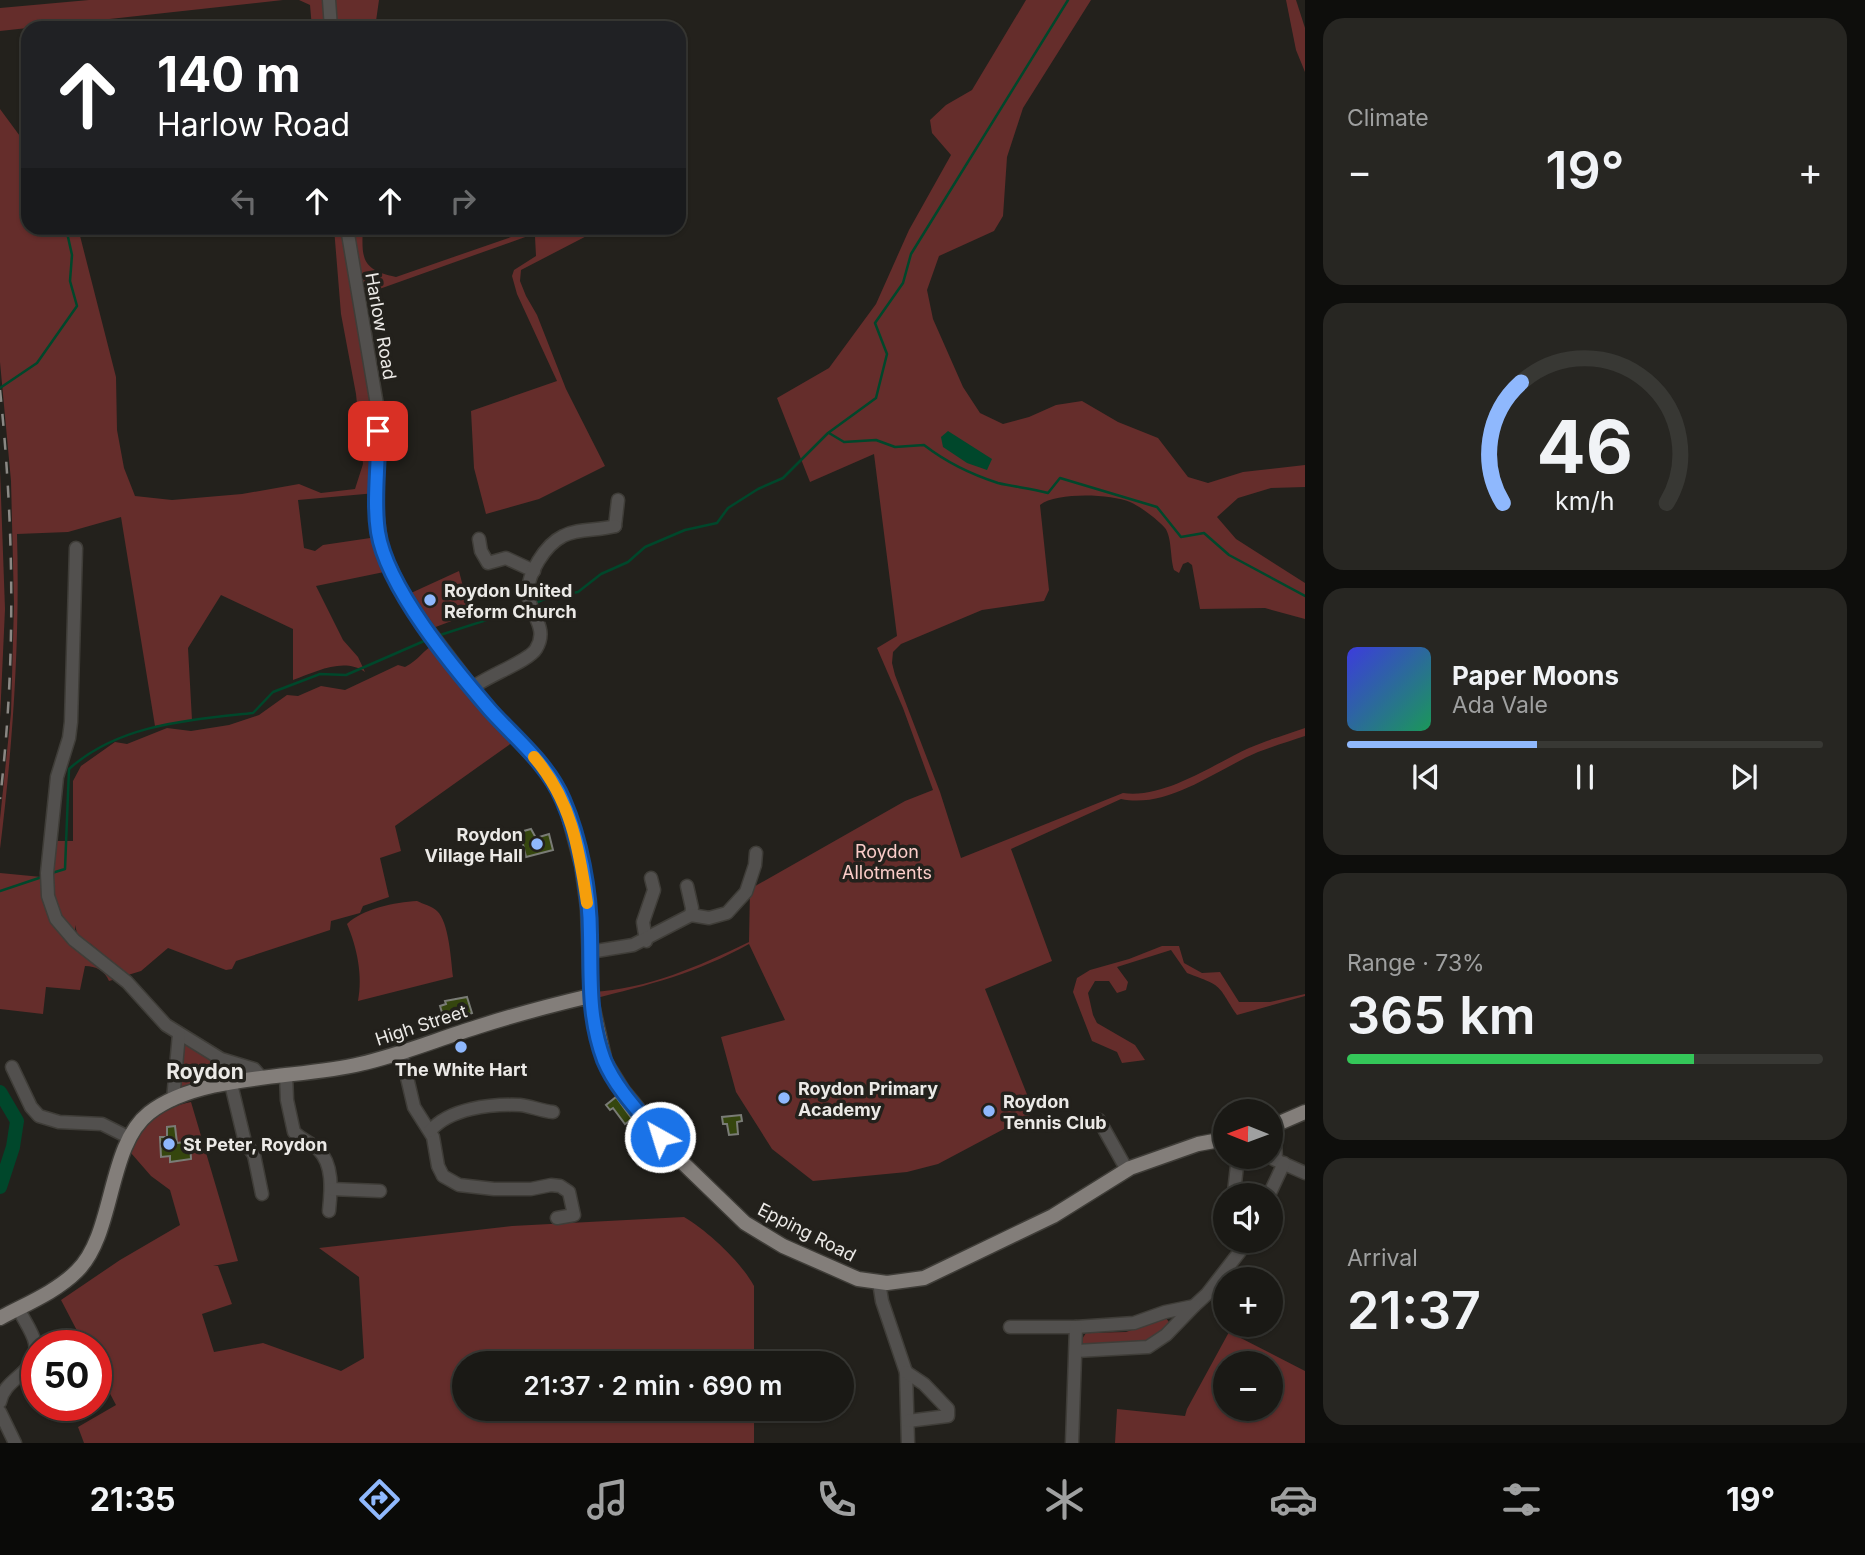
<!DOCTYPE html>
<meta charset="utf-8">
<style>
body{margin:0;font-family:Inter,sans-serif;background:#272622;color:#f1f3f6;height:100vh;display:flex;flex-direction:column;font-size:26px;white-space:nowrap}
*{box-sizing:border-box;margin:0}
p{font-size:23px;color:#9fa0a0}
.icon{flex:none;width:38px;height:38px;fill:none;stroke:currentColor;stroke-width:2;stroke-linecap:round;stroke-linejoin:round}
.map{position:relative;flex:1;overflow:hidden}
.drawer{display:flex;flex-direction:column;gap:18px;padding:18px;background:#0e0e0c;width:560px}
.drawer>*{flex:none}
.hud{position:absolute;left:21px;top:21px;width:665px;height:214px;border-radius:21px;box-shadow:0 2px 5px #0004,0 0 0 2px #383834;background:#202124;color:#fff;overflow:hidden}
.needle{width:46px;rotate:271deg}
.tools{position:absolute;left:1213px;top:1099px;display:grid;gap:14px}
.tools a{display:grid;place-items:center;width:70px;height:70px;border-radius:50%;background:#1a1915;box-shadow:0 2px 5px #0004,0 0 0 2px #383834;font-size:35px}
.speed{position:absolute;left:21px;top:1330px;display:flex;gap:14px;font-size:35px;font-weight:700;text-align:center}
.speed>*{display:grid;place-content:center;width:91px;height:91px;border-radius:50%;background:#1a1915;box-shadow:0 2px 5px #0004,0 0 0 2px #383834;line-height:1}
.speed .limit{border:10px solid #d22;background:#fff;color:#111}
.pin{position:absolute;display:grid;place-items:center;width:60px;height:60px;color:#fff;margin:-30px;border-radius:14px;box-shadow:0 4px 10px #0006}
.me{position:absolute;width:77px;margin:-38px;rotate:321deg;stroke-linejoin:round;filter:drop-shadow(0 0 5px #0008)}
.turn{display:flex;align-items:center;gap:24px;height:147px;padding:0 21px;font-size:32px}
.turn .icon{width:91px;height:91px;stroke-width:2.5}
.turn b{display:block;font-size:49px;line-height:60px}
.lanes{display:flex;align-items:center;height:66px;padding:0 21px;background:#0003;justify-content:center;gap:35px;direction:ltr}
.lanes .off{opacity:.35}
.big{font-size:52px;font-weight:600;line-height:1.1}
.drawer .widget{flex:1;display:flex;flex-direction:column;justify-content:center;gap:10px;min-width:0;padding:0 24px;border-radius:21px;background:#272622}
.drawer .dial{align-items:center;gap:0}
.dial svg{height:182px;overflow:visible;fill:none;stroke:#383834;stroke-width:7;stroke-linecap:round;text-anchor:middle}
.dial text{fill:#f1f3f6;stroke:none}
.song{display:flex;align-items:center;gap:21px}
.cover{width:84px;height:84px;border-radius:10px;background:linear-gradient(135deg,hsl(240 70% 55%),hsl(150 70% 35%))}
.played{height:7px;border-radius:4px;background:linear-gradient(90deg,#8fb8fd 40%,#383834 40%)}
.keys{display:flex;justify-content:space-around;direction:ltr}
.heat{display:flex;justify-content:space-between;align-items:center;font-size:38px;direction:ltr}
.charge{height:10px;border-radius:5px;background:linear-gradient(90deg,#34c759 73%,#383834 0)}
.trip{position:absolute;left:452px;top:1351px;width:402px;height:70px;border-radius:35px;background:#1a1915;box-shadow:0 2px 5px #0004,0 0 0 2px #383834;font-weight:600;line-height:70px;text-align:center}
.dock{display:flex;height:112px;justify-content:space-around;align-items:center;background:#0a0a08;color:#9fa0a0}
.dock .icon{width:49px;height:49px}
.dock .selected{color:#8fb8fd}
.dock b{font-size:32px;color:#f1f3f6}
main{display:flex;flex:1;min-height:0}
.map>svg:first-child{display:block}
</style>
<main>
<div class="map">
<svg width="1305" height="1443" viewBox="0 0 1305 1443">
<rect width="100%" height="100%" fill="#23211c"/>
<g fill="#652d2b" fill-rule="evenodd">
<polygon points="89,0 283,0 0,31 0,8"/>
<polygon points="299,0 379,0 375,28 312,28 310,5"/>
<path d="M1026 0H1091L1023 108 1007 157 1003 216 994 231 939 256 927 290 933 319 963 387 980 413 1003 424 1029 417 1056 405 1082 401 1118 422 1158 438 1188 477 1208 483 1243 472 1305 465V487L1271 488 1238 498 1217 517 1236 539 1305 583V619L1265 608 1200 609 1192 565 1188 562 1183 564 1179 573 1174 570C1170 558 1172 537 1165 528 1157 519 1141 507 1130 502 1110 494 1057 492 1040 505L1049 590 1044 601 982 610 901 644 893 652 892 663 895 675 940 792 961 858 1123 793C1164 799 1212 765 1249 748 1267 740 1286 735 1305 728V736C1290 741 1274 746 1258 752 1216 770 1168 809 1121 799L1011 849 1052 961 985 989 1032 1107 1030 1115 938 1164 907 1172 813 1181 772 1149 736 1092 721 1037 785 1020 749 944C697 973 649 985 592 999V992C648 989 699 966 749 942L750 889 905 801 933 790 903 708 877 648 897 636 874 454 810 482 777 398 829 368 876 304 909 230 951 155 932 133 930 120 946 105 972 90Z"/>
<polygon points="1286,0 1296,0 1305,28 1305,72 1296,50"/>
<path d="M0 109 28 147V228H78L116 377 117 430 124 468 135 496 172 500 242 494 299 484 321 493 355 489 363 464 356 394 341 314 334 228H363C361 260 363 270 396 277L537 228H602L521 270 520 281 526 296 537 315 566 389 605 466 539 499 486 514 474 468 471 411 557 381 517 294 512 276 514 270 536 256 535 237 528 236 357 297 377 405 376 493 298 500 304 548 315 551 323 545 377 537 389 571 316 586 343 640 358 657 365 672C343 657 316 672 293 680V629L221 595 188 648 192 720 155 726 121 517 68 532 17 534C20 640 13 744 0 849V819L11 713 14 604 11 481 0 362Z"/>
<polygon points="0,469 5,609 0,719"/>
<polygon points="459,571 470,614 433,628 411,593"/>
<path d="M436 643 513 742 395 826 401 851 380 858 389 897 363 906 360 913 331 921 330 930 236 961 232 969 226 970 168 948 141 971 128 975 91 944 78 937 75 925V940L123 977 109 981C105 971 96 966 85 966L80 990 46 987 43 1014 0 1009V873L52 878 53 841H73V781L81 766 115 742 127 744 167 728 191 731 229 725 259 715 287 695 298 696 321 686 345 690 398 665 405 667C419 660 423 650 436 643Z"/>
<path d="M417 901C423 904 432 906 437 911 449 922 451 960 453 977L358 1001C363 976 357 947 347 924 362 909 395 902 417 901Z"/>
<path d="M1162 946H1179L1184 963 1202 973 1220 972 1239 1002H1270L1305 994V996L1237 1015C1216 983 1224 987 1187 973L1171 950 1117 967 1128 982 1126 990 1117 993 1109 981H1095L1088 993 1093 1015 1097 1023 1135 1045 1145 1060 1122 1063 1117 1052 1092 1041 1073 992 1077 978 1090 970 1129 959Z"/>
<polygon points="182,1040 249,1072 176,1092"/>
<path d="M191 1102 238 1261 213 1266H218L232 1304 202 1314 214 1352 263 1343 341 1371 364 1358 359 1277 319 1248 512 1226 684 1217C708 1231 741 1262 754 1286V1363H464V1409H754V1443H84L78 1427 116 1405 96 1367V1346H85L61 1300 120 1260 180 1225 170 1190 151 1176 131 1153C140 1124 161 1108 191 1102Z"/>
<polygon points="1166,1318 1171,1325 1157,1342 1084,1348 1080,1342 1086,1333 1126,1332"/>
<path d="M1229 1332 1305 1371V1443H1115L1117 1409 1185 1416 1187 1409ZM1225 1363H1270V1409H1225Z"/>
</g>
<polygon fill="#00472b" points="948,431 992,459 987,470 967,463 943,447 941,437"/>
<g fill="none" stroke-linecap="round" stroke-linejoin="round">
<g stroke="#00472b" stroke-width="2.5">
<polyline points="0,388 37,363 77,306 70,281 72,255 66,228"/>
<path d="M829 433 844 442 876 440 895 447 924 445C946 462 970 474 998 483 1014 487 1031 488 1048 493L1060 478 1157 507 1181 537 1204 533 1229 555 1305 596"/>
<polyline points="533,604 549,597 578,592 601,574 628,562 645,547 685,530 717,523 728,508 758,489 783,478 828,433 876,398 887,354 875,323 903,283 911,254 1068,0"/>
<polyline points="437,636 527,607"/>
<path d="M52 873 65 869 69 769C119 724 189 720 253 713L273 692 320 674 346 675 431 638"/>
<polyline points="0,891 42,877"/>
</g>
<polyline stroke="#00472b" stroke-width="14" points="0,1092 17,1121 13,1147 0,1187"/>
</g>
<g fill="#35460e" stroke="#7a7c76" stroke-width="2">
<polygon points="531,829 536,838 549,834 553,850 526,857 520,832"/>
<polygon points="467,997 472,1013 451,1020 450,1017 444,1019 440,1006 446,1004 445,1001"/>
<polygon points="616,1097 632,1119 625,1124 613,1108 610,1110 606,1105"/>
<polygon points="741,1115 742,1121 737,1122 738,1134 729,1135 727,1124 723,1124 722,1117"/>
<polygon points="175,1126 177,1143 190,1141 191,1159 170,1162 170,1156 161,1157 160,1137 167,1137 167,1127"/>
<polygon points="789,1409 811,1409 813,1422 802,1422 803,1419 788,1416"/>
</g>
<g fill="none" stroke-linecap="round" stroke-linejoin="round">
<g stroke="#3f3d38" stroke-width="15">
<g id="minor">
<polyline points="329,0 331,28"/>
<polyline points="347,228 377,405 376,505 382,550 400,587 421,620 489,709 544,769 564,801 581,865 587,908 590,996"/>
<polyline points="615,526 618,500"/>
<polyline points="479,539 481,551 488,563 506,558 534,571"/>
<polyline points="76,548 71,722 69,738 57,777 47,873 48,896 56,919 74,940 127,982 166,1025 221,1059 254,1069 261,1077"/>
<path d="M472 688C487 676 529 661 536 649 549 628 530 615 528 594 527 574 545 545 563 536 578 528 598 531 615 526"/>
<polyline points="687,886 692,908 691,915"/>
<polyline points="646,941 643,922 654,890 651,878"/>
<polyline points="590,952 633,945 691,915 709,918 727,913 746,892 755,865 756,853"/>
<polyline points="401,1052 414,1107 433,1137 438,1166 443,1176 459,1185 494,1189 531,1189 551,1185 560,1186 569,1192 574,1215 557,1218"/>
<polyline points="12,1067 31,1107 39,1116 59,1122 102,1124 130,1138"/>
<path d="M286 1074 287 1100 294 1132C301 1139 311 1143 318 1149 334 1165 331 1191 329 1211"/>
<polyline points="231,1084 245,1142 254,1155 262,1194"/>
<polyline points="173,1100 179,1034"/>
<polyline points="1099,1120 1127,1170"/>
<polyline points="1274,1126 1276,1159"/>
<path d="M430 1131C450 1108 490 1104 520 1105 531 1106 541 1111 553 1112"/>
<polyline points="1269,1157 1305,1173"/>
<polyline points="331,1189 380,1191"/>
<polyline points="1234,1192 1238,1157"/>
<polyline points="1269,1195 1284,1163"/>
<polyline points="879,1282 882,1301 906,1372 908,1443"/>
<polyline points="1010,1327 1076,1327 1134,1323 1165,1312 1194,1306 1207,1294 1248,1241"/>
<polyline points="1076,1351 1148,1347 1166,1335 1194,1306"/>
<polyline points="906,1372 924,1384 948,1409 948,1416 908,1421"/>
<path d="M0 1402C5 1376 40 1373 35 1343 33 1332 23 1319 18 1308"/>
<polyline points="0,1412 15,1443"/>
<polyline points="1072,1443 1076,1327"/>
</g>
</g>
<g stroke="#3f3d38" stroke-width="17">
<g id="major">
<polyline points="1270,1127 1305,1112"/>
<path d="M0 1318C26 1304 56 1292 77 1271 115 1234 107 1146 149 1113 200 1073 300 1079 360 1064 400 1055 438 1039 477 1027 514 1015 552 1005 590 996L605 1062 623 1091 683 1163 745 1223 783 1246 858 1279 887 1283 924 1278 1053 1216 1130 1168 1198 1144 1225 1139"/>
</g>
</g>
<use href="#minor" stroke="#52504e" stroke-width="12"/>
<use href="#major" stroke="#837e7a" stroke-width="14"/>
<path stroke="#8a8884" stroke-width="2.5" stroke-dasharray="12 12" stroke-linecap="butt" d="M0 390C14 525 16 663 0 799"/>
</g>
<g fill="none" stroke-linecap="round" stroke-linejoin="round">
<g stroke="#114b97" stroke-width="18">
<path id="route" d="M378 431C379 465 373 499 378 532 387 588 453 667 490 710 515 738 548 764 563 800 580 839 590 891 590 935 591 979 588 1017 604 1060 616 1089 641 1114 660 1137"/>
</g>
<use href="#route" stroke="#1a73e8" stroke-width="12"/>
<path stroke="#f59e0b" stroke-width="12" d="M534 757C571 800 579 848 587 903"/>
</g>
<g fill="#8fb8fd" stroke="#23211c" stroke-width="2.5">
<circle cx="430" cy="600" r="7"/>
<circle cx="537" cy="844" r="7"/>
<circle cx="461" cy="1047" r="7"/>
<circle cx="784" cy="1098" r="7"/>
<circle cx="989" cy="1111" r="7"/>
<circle cx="169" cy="1144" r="7"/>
</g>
<g text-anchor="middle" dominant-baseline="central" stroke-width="7" stroke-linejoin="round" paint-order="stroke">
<g font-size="18" fill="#ebe9e6" stroke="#23211c">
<text transform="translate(381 326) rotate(80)">Harlow Road</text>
<text transform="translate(421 1025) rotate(-18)">High Street</text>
<text transform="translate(807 1232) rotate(27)">Epping Road</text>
</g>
<g font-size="18" font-weight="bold" fill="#ebe9e6" stroke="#23211c" text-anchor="start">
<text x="444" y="590">Roydon United<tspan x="444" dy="21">Reform Church</tspan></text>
<text x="523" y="834" text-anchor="end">Roydon<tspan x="523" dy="21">Village Hall</tspan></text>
<text x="461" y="1069" text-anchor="middle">The White Hart</text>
<text x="798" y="1088">Roydon Primary<tspan x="798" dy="21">Academy</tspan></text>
<text x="1003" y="1101">Roydon<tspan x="1003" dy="21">Tennis Club</tspan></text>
<text x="183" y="1144">St Peter, Roydon</text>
</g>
<g font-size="18" fill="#fbcdc9" stroke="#23211c">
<text x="887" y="851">Roydon<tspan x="887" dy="21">Allotments</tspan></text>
</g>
<g font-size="21" font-weight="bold" fill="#ebe9e6" stroke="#23211c">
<text x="205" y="1071">Roydon</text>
</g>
</g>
</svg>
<div class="tools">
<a><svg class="needle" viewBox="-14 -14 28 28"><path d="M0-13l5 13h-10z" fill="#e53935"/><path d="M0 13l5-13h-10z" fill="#9fa0a0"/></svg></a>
<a><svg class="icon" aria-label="sound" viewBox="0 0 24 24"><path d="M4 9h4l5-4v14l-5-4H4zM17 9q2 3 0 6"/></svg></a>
<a>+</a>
<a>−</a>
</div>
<div class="speed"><div class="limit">50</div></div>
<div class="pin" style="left:378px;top:431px;background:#d93025"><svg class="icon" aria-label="arrive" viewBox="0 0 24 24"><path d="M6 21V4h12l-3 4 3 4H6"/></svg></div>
<svg class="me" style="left:660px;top:1137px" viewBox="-20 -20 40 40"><circle r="17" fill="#1a73e8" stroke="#fff" stroke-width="3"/><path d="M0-11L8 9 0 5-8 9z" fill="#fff"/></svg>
<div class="trip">21:37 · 2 min · 690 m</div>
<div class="hud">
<div class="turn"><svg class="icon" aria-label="ahead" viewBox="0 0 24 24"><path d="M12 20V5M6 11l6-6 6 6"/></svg><div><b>140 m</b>Harlow Road</div></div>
<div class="lanes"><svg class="icon off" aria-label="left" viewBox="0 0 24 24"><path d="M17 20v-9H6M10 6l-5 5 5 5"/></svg><svg class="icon" aria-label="ahead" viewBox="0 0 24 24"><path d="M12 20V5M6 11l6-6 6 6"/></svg><svg class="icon" aria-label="ahead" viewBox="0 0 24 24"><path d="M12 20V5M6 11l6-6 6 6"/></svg><svg class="icon off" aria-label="right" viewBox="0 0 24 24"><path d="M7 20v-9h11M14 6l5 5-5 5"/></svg></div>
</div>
</div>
<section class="drawer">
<div class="widget"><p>Climate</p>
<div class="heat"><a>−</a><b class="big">19°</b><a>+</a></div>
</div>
<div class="widget dial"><svg viewBox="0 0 100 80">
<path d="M14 69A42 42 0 1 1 86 69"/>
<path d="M14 69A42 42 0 0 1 22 16" stroke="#8fb8fd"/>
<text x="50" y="56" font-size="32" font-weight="700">46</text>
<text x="50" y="72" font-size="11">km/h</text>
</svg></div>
<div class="widget">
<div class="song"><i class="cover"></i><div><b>Paper Moons</b><p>Ada Vale</p></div></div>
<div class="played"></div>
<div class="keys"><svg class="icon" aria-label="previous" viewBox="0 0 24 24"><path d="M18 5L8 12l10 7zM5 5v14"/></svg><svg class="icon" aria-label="pause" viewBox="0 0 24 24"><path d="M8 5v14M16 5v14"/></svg><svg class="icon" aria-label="next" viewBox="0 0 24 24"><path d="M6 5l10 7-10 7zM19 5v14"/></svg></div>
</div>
<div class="widget"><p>Range · 73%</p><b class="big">365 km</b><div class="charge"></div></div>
<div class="widget"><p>Arrival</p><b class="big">21:37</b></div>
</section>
</main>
<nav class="dock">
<b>21:35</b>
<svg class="icon selected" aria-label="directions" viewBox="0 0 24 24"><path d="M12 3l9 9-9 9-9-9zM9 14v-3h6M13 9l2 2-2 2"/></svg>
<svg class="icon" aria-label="music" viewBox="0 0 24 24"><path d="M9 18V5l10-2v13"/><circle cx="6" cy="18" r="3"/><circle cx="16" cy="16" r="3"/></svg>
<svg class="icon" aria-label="phone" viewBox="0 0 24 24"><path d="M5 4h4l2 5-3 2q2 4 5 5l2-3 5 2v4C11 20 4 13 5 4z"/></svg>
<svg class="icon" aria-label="climate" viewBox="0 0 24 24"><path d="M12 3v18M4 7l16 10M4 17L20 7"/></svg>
<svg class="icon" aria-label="car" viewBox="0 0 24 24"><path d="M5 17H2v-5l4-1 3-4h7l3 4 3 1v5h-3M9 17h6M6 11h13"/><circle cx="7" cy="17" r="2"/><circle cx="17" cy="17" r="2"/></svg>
<svg class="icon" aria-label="filters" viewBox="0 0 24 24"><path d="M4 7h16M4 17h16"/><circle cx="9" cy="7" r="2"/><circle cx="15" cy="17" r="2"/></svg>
<b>19°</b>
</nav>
